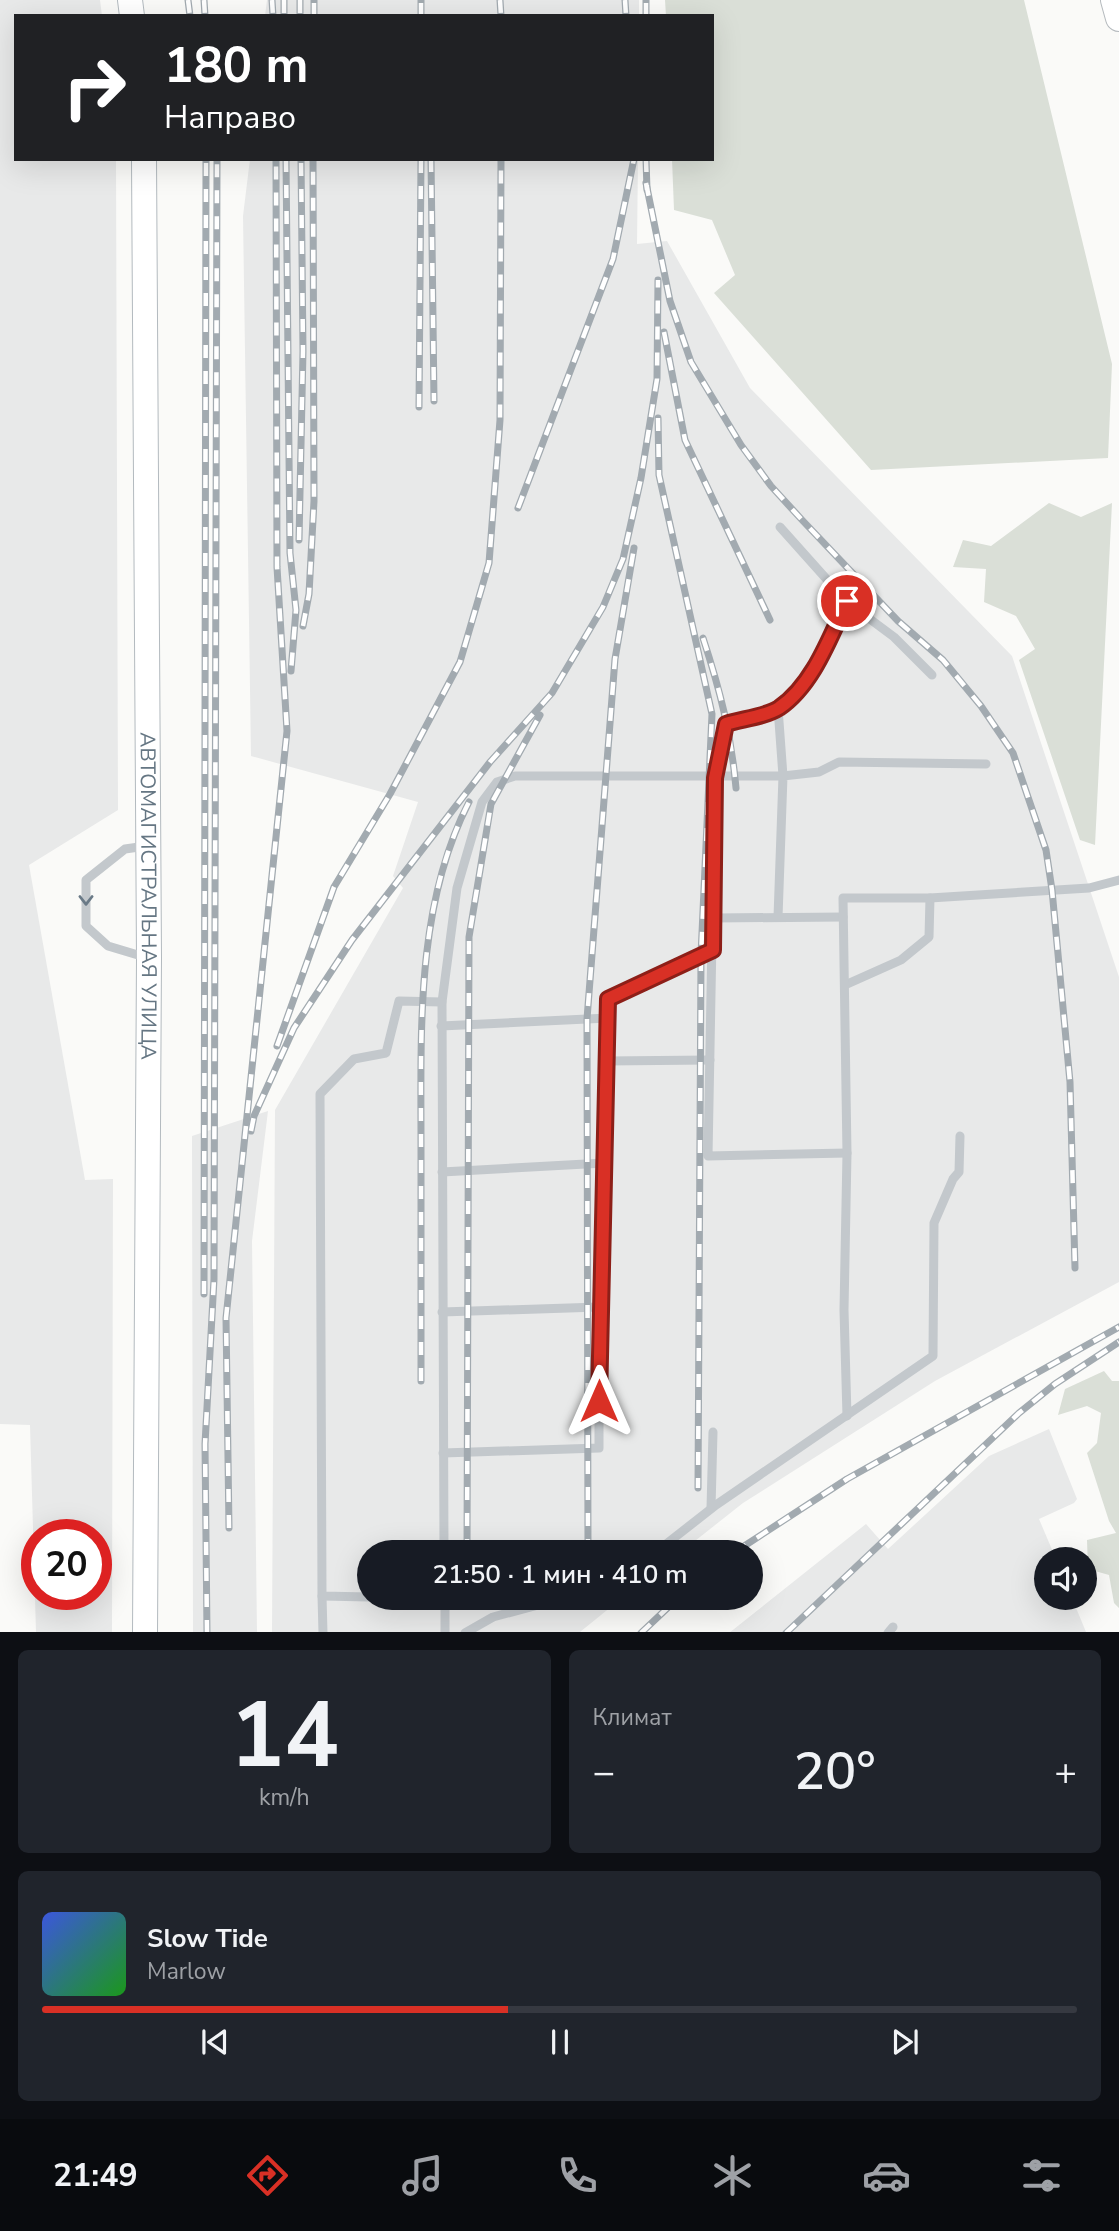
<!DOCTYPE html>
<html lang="ru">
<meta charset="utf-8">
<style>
body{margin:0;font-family:"Nunito Sans",sans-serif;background:#20242c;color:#f1f3f6;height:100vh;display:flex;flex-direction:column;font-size:26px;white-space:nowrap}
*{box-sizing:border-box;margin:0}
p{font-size:23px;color:#9ea1a6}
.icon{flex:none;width:38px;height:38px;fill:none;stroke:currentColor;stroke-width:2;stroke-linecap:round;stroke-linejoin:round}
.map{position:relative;height:1632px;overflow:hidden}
.panel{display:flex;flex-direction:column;gap:18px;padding:18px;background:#0d0f14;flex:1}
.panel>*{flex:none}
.guide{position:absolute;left:14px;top:14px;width:700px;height:147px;border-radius:0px;box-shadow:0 7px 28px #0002;background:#202124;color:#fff;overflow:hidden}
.controls{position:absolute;left:1034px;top:1547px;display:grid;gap:14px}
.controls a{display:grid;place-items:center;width:63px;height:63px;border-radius:50%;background:#171b24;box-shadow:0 7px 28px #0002;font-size:35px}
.speed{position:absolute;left:21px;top:1519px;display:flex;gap:14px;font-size:35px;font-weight:700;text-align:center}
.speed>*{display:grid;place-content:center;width:91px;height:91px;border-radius:50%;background:#171b24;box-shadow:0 7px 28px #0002;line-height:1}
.speed .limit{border:10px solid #d22;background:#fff;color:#111}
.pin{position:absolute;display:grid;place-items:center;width:60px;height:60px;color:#fff;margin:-30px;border:4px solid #fff;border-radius:50%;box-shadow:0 2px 7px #0007}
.me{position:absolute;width:77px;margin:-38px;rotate:0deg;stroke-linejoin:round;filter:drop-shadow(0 0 5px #0008)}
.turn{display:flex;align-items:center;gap:24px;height:147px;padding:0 35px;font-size:32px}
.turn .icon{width:91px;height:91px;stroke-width:2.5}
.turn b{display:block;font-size:49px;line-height:60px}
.big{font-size:52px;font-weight:600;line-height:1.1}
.panel .card{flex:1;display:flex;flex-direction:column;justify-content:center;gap:10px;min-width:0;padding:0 24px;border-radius:10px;background:#20242c}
.panel .dial{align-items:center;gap:0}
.dial b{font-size:91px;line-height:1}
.song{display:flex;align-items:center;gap:21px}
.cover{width:84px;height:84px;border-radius:10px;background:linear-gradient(135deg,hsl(230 70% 55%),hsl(120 70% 35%))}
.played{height:7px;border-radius:4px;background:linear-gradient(90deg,#d93025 45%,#363941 45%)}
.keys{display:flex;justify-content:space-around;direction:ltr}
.heat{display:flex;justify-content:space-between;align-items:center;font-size:38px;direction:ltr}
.panel .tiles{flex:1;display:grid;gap:18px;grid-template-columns:1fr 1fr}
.card:last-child{grid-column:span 2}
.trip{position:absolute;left:357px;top:1540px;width:406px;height:70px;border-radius:35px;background:#171b24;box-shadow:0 7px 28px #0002;font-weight:600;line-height:70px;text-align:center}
.menu{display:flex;height:112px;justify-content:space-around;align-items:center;background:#090b0e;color:#9ea1a6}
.menu .icon{width:49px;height:49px}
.menu .current{color:#d93025}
.menu b{font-size:32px;color:#f1f3f6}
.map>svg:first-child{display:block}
</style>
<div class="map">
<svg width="1119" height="1633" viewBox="0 0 1119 1633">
<rect width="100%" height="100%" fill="#fafaf8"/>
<g fill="#e8e9e9" fill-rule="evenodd">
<path d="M0 0H100L102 16H16V159H116L118 810 29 865 85 1180 113 1179 112 1632H36L30 1425 0 1424ZM37 1535H96V1594H37Z"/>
<polygon points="267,0 639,0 639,16 265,16"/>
<polygon points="250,159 638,159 637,244 667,241 750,388 1012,656 1119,977 1119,1282 935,1381 743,1503 681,1552 369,1552 369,1598 622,1598 580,1632 272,1632 275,1110 403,888 393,876 418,802 251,756 243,216"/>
<polygon points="268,1111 252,1241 257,1632 193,1632 192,1136"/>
<polygon points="1049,1429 1077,1499 1074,1503 1039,1519 1056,1559 1046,1559 1046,1598 1072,1598 1086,1632 729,1633 866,1524 888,1549 989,1456"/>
</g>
<g fill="#dadfd7">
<polygon points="665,0 1024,0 1112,364 1108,458 871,470 714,293 735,275 712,220 674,210 672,159 712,159 712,16 666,16"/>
<polygon points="1049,503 1081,517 1112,503 1095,845 1080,840 1019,660 1035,649 1016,616 984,602 986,569 953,567 963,540 991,546"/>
<polygon points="1104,1371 1112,1381 1119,1381 1119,1608 1114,1603 1109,1575 1088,1569 1087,1540 1116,1533 1109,1521 1087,1453 1097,1443 1101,1413 1087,1406 1058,1415 1065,1389"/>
</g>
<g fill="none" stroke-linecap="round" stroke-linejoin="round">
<g stroke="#b3babf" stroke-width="26">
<g id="secondary">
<polyline points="130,0 132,16"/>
<path id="s1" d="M144 159 149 958 145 1633"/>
</g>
</g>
<g stroke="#b5babe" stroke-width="28">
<polyline id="primary" points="1114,0 1119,18"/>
</g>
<g stroke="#c3c8cc" stroke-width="9">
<polyline points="780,527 847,602 894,637 932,675"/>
<polyline points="146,846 125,849 86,880 86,926 108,946 148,958"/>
<polyline points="778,917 783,776 819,772 839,762 986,764"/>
<polyline points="714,918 843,917"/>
<polyline points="845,985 901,960 929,937 930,898"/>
<polyline points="441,1026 608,1018"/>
<polyline points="606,1061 710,1060"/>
<path d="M847 1153 708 1156 715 778 726 724C741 719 765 717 779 708 813 685 830 637 847 602"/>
<polyline points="442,1172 604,1163"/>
<polyline points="442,1312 599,1307"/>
<polyline points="847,1416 844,1310 847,1153 843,898 930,898 1089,888 1119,880"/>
<polyline points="443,1453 599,1448 599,1307 608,999 713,949"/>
<polyline points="711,1508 713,1432"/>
<polyline points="444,1552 442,1002 457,888 482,802 497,782 515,776 783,776 778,708"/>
<polyline points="656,1552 716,1505 933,1356 934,1223 953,1179 959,1172 960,1136"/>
<polyline points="322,1596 323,1633"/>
<polyline points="369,1597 322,1596 320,1094 354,1059 386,1053 399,1001 442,1002"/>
<polyline points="445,1598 445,1633"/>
<polyline points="465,1633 493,1617 564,1598"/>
<polyline points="888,1633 893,1627"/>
</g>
<use href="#secondary" stroke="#fff" stroke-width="24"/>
<use href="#primary" stroke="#fff" stroke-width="26"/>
<g stroke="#a2aab0" stroke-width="7">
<g id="rail">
<polyline points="188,0 190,16"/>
<polyline points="204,0 205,16"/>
<polyline points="272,0 273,16"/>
<polyline points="284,0 284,16"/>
<polyline points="300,0 300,16"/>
<polyline points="500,0 501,16"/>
<polyline points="625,0 626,16"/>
<polyline points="314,16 314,0"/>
<polyline points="421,16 421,0"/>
<polyline points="646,16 646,0"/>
<polyline points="286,159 290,553 296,610 291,671"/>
<polyline points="431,159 434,401"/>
<polyline points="646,159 647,190"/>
<polyline points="646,183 670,301 691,362 741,445 771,486 803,521 898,621 943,660 981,706 1013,753 1046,850 1052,890 1070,1082 1075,1268"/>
<polyline points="664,332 685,440 770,620"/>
<polyline points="419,407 421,159"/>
<polyline points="658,418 659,475 712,714 701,955 698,1488"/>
<polyline points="518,508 613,259 634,159"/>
<polyline points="299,540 303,351 301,159"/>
<polyline points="303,626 309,594 314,501 313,159"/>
<path d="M703 638C720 690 731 733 736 788"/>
<polyline points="277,1046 334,887 390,794 460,662 489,563 500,420 501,159"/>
<polyline points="251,1131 254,1116 294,1028 352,940 490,762 552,693 603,607 623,559 641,478 657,379 658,280"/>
<polyline points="204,1294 206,159"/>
<path d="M421 1381C421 1301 421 1221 421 1141 421 1029 416 905 469 802"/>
<polyline points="229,1528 226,1318 287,731 277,567 276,159"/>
<polyline points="467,1552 469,937 491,804 540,715"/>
<polyline points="588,1552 587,1019 615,659 634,548"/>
<polyline points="735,1552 847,1479 1119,1327"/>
<polyline points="207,1633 205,1444 214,1279 217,159"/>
<polyline points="641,1633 678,1598"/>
<polyline points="786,1633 1019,1413 1055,1384 1119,1342"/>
</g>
</g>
<use href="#rail" stroke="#fff" stroke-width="4.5" stroke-dasharray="13" stroke-linecap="butt"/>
</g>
<defs><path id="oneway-chevron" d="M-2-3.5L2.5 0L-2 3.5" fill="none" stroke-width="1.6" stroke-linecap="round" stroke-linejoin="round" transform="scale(1.75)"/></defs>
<use stroke="#6a7a87" href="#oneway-chevron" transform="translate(86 900) rotate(90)"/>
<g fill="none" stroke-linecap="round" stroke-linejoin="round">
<g stroke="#8d1f18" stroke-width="18">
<path id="route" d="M599 1401 608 999 713 950 715 778 726 724C741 719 765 717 779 708 813 685 830 637 847 601"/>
</g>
<use href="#route" stroke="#d93025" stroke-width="12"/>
</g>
<g text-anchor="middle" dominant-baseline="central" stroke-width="7" stroke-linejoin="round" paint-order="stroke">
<g font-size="21" fill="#657683" stroke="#fff">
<text stroke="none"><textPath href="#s1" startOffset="737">АВТОМАГИСТРАЛЬНАЯ УЛИЦА</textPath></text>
</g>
</g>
</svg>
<div class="controls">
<a><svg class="icon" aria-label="sound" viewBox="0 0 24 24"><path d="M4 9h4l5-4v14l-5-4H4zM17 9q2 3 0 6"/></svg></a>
</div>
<div class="speed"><div class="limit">20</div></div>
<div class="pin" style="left:847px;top:601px;background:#d93025"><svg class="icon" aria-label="arrive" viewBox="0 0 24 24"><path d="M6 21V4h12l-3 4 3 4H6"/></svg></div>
<svg class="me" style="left:599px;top:1401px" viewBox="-20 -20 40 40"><path d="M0-17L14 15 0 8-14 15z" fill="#d93025" stroke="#fff" stroke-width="4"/></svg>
<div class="trip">21:50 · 1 мин · 410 m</div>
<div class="guide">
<div class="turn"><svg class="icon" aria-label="right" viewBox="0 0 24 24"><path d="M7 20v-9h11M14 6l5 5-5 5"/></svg><div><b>180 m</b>Направо</div></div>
</div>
</div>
<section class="panel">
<div class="tiles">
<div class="card dial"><b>14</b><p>km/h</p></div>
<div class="card"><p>Климат</p>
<div class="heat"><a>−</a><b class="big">20°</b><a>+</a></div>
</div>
<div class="card">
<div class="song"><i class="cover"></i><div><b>Slow Tide</b><p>Marlow</p></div></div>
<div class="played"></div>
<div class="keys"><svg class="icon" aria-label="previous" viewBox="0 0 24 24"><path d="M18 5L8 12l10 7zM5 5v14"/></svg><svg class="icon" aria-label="pause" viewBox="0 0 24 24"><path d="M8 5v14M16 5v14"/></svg><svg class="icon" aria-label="next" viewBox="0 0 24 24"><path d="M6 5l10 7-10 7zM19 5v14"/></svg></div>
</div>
</div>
</section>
<nav class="menu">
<b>21:49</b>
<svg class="icon current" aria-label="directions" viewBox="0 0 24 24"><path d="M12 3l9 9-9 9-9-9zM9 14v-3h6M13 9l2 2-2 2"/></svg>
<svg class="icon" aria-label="music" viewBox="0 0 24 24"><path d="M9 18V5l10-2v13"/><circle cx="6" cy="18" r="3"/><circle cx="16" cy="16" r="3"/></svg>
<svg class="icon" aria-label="phone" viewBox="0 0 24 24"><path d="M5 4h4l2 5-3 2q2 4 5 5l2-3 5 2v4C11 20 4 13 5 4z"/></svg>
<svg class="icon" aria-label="climate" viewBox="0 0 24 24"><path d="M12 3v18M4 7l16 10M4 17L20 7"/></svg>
<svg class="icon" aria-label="car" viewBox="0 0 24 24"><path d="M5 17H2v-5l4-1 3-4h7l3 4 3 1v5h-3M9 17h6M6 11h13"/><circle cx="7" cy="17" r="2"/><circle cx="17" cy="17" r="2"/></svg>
<svg class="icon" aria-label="filters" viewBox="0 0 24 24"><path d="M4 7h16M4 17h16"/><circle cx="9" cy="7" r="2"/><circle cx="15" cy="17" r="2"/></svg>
</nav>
